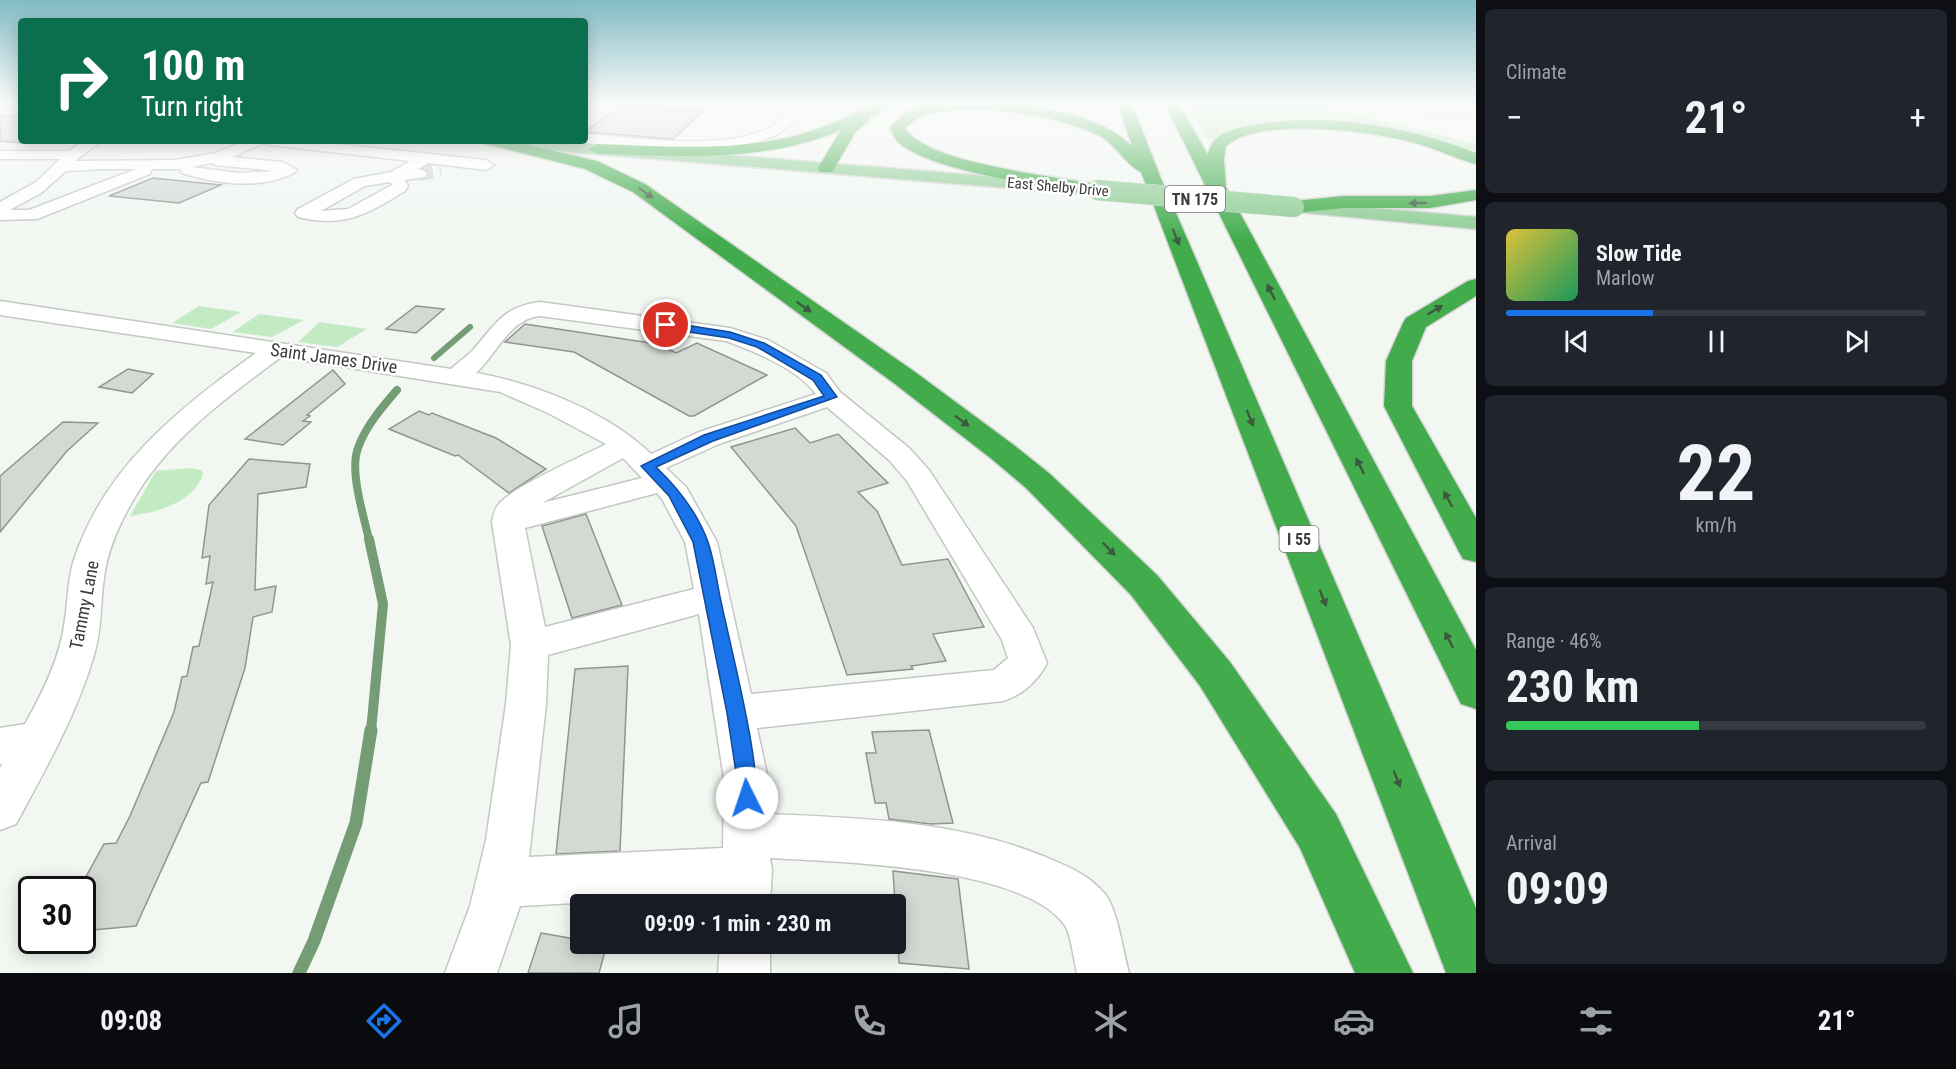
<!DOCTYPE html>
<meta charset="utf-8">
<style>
body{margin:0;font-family:"Roboto Condensed",sans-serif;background:#20242c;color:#f1f3f6;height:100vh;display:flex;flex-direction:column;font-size:22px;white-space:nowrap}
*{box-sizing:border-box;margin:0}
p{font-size:20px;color:#9ea1a6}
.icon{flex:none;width:33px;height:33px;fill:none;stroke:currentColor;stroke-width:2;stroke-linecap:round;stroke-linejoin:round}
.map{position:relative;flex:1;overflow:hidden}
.drawer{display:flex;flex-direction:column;gap:9px;padding:9px;background:#0d0f14;width:480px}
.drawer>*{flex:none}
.top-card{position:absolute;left:18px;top:18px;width:570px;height:126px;border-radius:6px;box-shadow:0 3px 15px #0003;background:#0b6e4f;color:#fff;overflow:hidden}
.speed{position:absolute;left:18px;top:876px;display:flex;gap:12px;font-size:30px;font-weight:700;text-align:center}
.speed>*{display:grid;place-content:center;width:78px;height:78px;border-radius:50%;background:#171b24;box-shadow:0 3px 15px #0003;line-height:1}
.speed .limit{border:3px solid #111;border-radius:9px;background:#fff;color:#111}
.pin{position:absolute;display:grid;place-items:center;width:51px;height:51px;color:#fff;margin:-26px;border:3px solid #fff;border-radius:50%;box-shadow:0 2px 6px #0007}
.me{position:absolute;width:66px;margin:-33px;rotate:356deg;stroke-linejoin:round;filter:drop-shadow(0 0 4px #0008)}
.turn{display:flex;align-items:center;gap:21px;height:126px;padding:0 24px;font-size:27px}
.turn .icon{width:78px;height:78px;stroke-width:2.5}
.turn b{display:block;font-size:42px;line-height:51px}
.big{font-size:45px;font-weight:700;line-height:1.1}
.drawer .tile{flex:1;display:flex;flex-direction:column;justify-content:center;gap:9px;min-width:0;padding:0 21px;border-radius:9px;background:#20242c}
.drawer .dial{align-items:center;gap:0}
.dial b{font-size:78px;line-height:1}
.song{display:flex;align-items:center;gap:18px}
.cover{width:72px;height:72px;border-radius:9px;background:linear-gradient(135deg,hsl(50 70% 55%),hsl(150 70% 35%))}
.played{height:6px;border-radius:3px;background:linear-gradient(90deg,#1a73e8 35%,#363941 35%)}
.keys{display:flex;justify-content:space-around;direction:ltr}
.heat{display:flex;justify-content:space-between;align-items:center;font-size:33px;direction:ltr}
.charge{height:9px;border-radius:4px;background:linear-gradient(90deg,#34c759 46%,#363941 0)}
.trip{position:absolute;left:570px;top:894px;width:336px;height:60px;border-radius:6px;background:#171b24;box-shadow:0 3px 15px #0003;font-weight:700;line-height:60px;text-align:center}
.menu{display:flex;height:96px;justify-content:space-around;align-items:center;background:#090b0e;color:#9ea1a6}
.menu .icon{width:42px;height:42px}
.menu .on{color:#1a73e8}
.menu b{font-size:27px;color:#f1f3f6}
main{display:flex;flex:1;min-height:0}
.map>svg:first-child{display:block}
</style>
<main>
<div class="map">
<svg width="1476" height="973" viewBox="0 0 1476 973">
<rect width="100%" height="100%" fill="#f2f7f2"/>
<g fill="#c3ebc3">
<polygon points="1186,104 1315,104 1468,142 1476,144 1476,155 1464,150 1323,124 1225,133 1209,141"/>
<polygon points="199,306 241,312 211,329 172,323"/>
<polygon points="259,314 304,320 272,337 233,332"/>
<polygon points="320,322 367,329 337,347 298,342"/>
<path d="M190 468 201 470 203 473C196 502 155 513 130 516L156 471Z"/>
</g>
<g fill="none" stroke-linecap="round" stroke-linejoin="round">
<polyline stroke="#749d75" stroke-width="6" points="434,358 470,327"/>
<path stroke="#749d75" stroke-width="8" d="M369 540C364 516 349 472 358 448 365 427 383 406 397 390"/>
<polyline stroke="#749d75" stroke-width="10" points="369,539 383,604 371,731"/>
<polyline stroke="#749d75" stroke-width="13" points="299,973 314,941 356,823 371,730"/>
</g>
<g fill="#d4d9d4" stroke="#919590" stroke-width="1.5">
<polygon points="621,105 670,109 703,111 673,139 585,132"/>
<polygon points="0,115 21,117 21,143 0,141"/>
<polygon points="153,178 221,185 179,203 109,196"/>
<polygon points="416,306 444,309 416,333 386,329"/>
<polygon points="525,324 657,344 676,353 697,343 767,375 694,416 689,416 574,352 505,342"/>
<polygon points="128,369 153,374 132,393 99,387"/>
<polygon points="333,370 345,384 307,415 310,416 303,421 311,422 283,445 245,439"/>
<polygon points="419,411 429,415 432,413 496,438 546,469 509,493 458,455 455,456 389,429"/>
<polygon points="63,422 98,423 67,451 0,532 0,476"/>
<polygon points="795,428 810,443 838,434 888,483 858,492 877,511 902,565 948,559 984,627 933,634 946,661 911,666 913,669 847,675 796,526 731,447"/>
<polygon points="249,459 310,464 306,487 258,494 255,590 276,586 272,612 253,617 245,668 208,782 201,783 136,926 82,931 82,884 104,844 116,843 130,816 174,712 182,677 187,676 193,647 199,646 213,582 206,584 210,556 202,558 209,505"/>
<polygon points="586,514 622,605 572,618 542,526"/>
<polygon points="628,666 620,851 556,854 575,669"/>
<polygon points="929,730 953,823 931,824 889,819 886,803 875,803 866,753 876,753 872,732"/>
<polygon points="893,871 958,879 969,969 899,963"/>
<polygon points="541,933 580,940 580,944 607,944 599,973 528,973"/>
</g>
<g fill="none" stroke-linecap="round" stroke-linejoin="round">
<polyline stroke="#cdd2cd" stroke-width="14" stroke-dasharray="14 7" stroke-linecap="butt" points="419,174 441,170"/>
<g stroke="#c3c8c3" stroke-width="3">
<g id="minor">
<path d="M726 104H805C798 113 791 126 781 132 746 155 621 151 580 141H585V134C637 138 722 151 769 128 776 125 781 118 786 112L732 108Z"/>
<polygon points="1416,104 1476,107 1476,115 1412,111 1410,108"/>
<path d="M83 141H101L75 161 175 160 215 153 246 141H309L486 160 494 165 486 170 428 163 418 169 425 171 427 174 425 177 405 180 408 186 405 191C366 215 344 228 298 217L295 213 298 209 354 179 391 172 410 161 270 145 264 143 232 157 283 162 297 170 294 173C261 190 216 184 182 173L180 169H152L150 174 37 219 0 220V202L36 182 60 159H0V151H69ZM211 163 216 165 275 171 239 173 192 167ZM102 169H136L29 210H10L41 193 66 171ZM390 182 392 185 348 209 321 211 365 186Z"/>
<path d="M0 301 451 369C459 362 466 357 473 350 496 324 502 307 540 302L730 328 768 340 826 373 840 392 909 448 929 470 1033 628 1047 663C1038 681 1022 695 1003 701L757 728 768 779 769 814C861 818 957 821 1043 856 1067 866 1088 874 1105 894 1118 911 1123 952 1129 973H1077C1074 961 1071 933 1064 924 1020 866 840 862 770 858L772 870 770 904H722V895L520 906 497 973H445L470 906 486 840 506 704 511 645 492 522C493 516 494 509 499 504 514 486 581 457 606 444L548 413 500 392 281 357C226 398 167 440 132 502 119 525 107 551 104 578 100 604 102 629 94 655 77 714 45 770 16 824L0 830V768L2 764H0V728L25 724C42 694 59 660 64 626 68 605 67 584 73 563 102 469 179 408 256 353L0 315ZM540 316 726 341C754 351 799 370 816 394L699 432 651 454C608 412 534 383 476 373 497 354 509 319 540 316ZM827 407 889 460 907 481 1002 640 1008 658 994 670 751 694 717 542 686 487 666 468 719 444ZM623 458 642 478 542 503ZM657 493 662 499 685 542 694 589 545 627 525 528ZM699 614 724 779 723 848 529 857 546 704 548 655Z"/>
<polygon points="720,944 770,944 770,973 718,973"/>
</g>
</g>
<g stroke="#d4d4d4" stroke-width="3">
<g id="major">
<polygon points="489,141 555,141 1083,184 1089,185 1092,189 1089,193 1083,194 497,146"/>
<polygon points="1294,201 1476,217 1476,229 1287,211 1285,207 1287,203"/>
</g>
</g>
<g stroke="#d4d4d4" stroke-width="3">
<g id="highway">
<path d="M877 104H896L869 118 870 120 856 131 832 172H820L818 168 841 130C764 163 679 156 597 154L589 149 597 144C662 146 731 152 795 136 823 129 850 115 877 104Z"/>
<path d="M935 104C996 104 1084 101 1132 146L1118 104H1132L1160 176 1476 908V973H1446L1141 172C1126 165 1116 145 1100 136 1057 114 966 100 920 117 914 119 910 124 905 128 927 165 1061 176 1103 186L1106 190 1103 194 1097 195C1050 187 933 172 899 143 895 139 892 132 890 127L907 112Z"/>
<path d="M1165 104H1179L1208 155C1212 132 1235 128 1254 125 1328 112 1407 126 1476 153V164C1457 159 1439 150 1419 144 1378 132 1260 115 1226 146L1224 160 1226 187 1476 650V709L1461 704Z"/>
<polygon points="484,141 512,141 597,161 645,184 915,372 1015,446 1050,474 1157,575 1230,662 1336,814 1413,973 1355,973 1300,848 1200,686 1131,595 1026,488 993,460 895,384 633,192 585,169 486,144"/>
<polygon points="1476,190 1476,200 1430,208 1344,208 1294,213 1287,211 1285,207 1287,203 1294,201 1344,196 1430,196"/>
<polygon points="1476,279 1476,296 1426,327 1412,361 1412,406 1476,518 1476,562 1463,559 1458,550 1384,406 1386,361 1403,323 1406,318 1468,281"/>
</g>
</g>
<use href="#minor" fill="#fff" fill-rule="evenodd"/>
<use href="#major" fill="#8ecd94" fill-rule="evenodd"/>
<use href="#highway" fill="#42ac4c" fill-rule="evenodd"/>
<g stroke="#d4d4d4" stroke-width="21" stroke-linecap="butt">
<polyline id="major-bridge" points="1097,190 1294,207"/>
</g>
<use href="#major-bridge" stroke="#8ecd94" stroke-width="20"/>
</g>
<defs><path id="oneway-solid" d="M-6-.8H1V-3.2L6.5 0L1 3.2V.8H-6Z" transform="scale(1.5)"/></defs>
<g fill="#3d593f">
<use href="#oneway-solid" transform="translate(646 193) rotate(35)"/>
<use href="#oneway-solid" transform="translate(1418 203) rotate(179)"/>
<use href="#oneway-solid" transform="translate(1176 237) rotate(68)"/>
<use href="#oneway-solid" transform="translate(1271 292) rotate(-117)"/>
<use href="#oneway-solid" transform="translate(804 307) rotate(35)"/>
<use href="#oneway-solid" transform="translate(1435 310) rotate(-31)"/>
<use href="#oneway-solid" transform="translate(1250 418) rotate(68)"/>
<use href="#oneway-solid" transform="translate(962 421) rotate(37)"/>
<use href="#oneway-solid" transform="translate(1360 466) rotate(-117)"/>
<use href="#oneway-solid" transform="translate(1448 499) rotate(-118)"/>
<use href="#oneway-solid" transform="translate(1109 549) rotate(46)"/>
<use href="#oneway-solid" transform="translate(1323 598) rotate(68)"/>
<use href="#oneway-solid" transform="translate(1449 640) rotate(-117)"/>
<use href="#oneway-solid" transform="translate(1397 779) rotate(68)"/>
</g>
<linearGradient id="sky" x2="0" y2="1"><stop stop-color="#83bbc4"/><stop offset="0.43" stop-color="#f9fbf9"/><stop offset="1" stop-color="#f9fbf9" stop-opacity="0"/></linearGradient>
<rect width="1476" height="240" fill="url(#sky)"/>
<path fill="#1a73e8" stroke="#114b97" stroke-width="1.5" d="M666 322 730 332 764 343 821 375 837 397 713 441 656 467C678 488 698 514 708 542 715 562 717 585 722 606 729 640 765 780 754 804L747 807 740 804 737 798V779L727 713 693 542 669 496 641 466 704 435 824 396 813 380 757 347 729 338 662 328 660 325Z"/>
<g text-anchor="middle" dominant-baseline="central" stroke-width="5" stroke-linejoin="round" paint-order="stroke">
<g font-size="15" fill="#3b3d3b" stroke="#fff">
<text transform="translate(1058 187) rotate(5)">East Shelby Drive</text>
</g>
<g fill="#fff" stroke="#767776" stroke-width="1.5">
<rect x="1165" y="186" width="60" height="26" rx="4.5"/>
<rect x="1279.5" y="526" width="39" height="26" rx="4.5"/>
</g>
<g font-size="16" font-weight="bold" fill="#3b3d3b">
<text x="1195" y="199">TN 175</text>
<text x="1299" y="539">I 55</text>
</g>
<g font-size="18" fill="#3b3d3b" stroke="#fff">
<text transform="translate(334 358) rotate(8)">Saint James Drive</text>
<text transform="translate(84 605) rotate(-79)">Tammy Lane</text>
</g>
</g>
</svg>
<div class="speed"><div class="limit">30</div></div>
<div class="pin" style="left:666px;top:325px;background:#d93025"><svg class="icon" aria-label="arrive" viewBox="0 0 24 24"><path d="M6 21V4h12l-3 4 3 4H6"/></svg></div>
<svg class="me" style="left:747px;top:798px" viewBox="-20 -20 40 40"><circle r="19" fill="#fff"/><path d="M0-13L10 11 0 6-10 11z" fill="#1a73e8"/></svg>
<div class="trip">09:09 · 1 min · 230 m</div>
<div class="top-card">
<div class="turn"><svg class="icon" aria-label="right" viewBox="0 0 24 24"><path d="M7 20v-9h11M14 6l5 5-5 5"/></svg><div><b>100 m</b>Turn right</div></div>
</div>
</div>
<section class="drawer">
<div class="tile"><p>Climate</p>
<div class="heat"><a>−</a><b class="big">21°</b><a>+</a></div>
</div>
<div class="tile">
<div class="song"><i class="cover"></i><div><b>Slow Tide</b><p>Marlow</p></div></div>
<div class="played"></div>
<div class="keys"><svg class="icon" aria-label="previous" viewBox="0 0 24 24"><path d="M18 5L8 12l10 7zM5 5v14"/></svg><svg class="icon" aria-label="pause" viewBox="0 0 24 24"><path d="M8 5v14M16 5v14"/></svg><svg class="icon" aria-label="next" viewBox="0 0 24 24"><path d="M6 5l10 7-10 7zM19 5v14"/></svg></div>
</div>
<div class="tile dial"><b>22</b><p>km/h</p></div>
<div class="tile"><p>Range · 46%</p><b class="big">230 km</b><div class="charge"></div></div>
<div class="tile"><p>Arrival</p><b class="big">09:09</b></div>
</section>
</main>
<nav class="menu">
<b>09:08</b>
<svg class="icon on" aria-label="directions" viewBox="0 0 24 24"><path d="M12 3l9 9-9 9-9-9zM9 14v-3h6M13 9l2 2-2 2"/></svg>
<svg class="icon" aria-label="music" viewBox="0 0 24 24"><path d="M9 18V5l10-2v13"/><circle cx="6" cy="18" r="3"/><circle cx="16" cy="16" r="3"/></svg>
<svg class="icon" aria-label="phone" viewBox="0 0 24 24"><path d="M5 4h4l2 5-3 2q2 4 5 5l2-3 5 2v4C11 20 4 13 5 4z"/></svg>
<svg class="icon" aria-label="climate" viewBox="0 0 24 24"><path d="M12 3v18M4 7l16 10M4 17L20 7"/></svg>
<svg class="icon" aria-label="car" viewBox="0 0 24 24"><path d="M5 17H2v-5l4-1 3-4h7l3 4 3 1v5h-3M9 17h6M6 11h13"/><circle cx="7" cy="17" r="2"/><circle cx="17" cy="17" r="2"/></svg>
<svg class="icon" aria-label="filters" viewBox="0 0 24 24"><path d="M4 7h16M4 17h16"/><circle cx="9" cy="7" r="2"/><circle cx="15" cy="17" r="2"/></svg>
<b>21°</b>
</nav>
